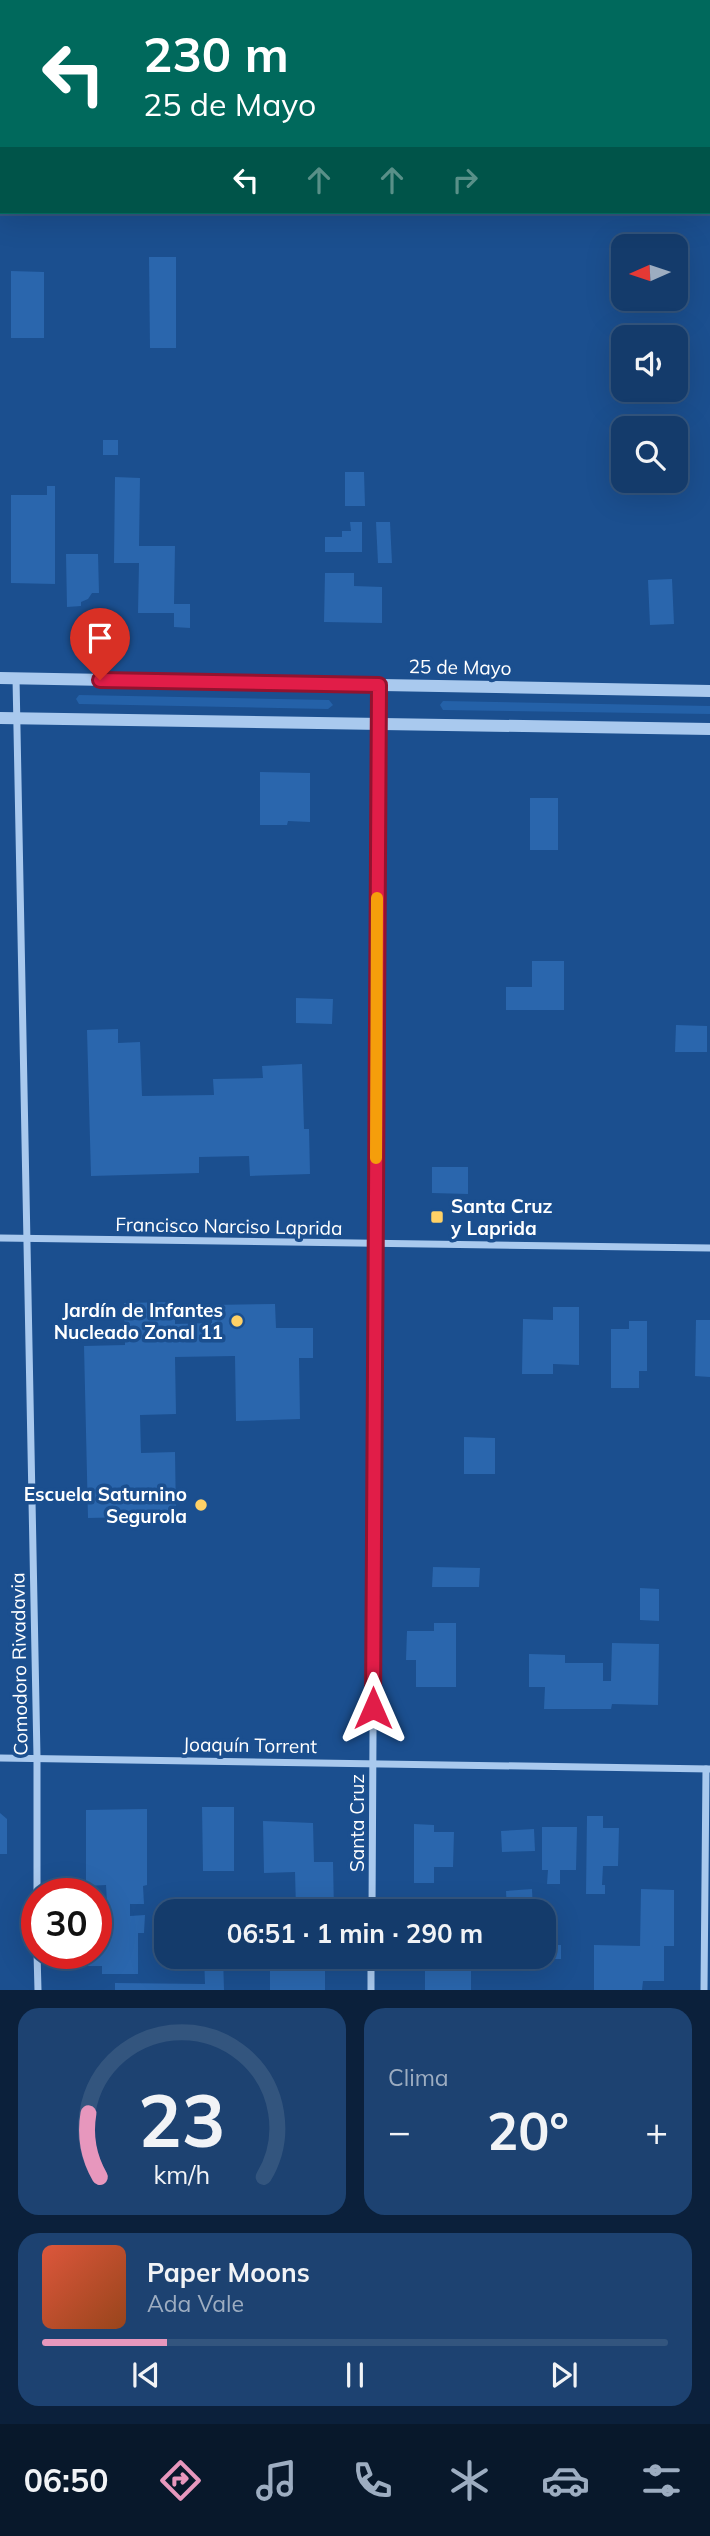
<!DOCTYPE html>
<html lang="es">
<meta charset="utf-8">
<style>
body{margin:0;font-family:Mulish,sans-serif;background:#1d4271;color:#f1f3f6;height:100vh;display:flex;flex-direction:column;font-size:26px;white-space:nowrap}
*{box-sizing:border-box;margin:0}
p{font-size:23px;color:#9dadc1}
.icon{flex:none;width:38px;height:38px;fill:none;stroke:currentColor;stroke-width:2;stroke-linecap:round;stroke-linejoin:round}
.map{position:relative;height:1990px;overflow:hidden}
.panel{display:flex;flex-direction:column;gap:18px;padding:18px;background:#0b203b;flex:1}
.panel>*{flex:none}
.banner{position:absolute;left:0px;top:0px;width:710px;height:214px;box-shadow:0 7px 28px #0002,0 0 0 2px #33557e;background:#00695c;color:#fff;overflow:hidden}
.needle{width:46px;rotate:267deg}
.controls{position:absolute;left:611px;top:234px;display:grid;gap:14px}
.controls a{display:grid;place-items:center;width:77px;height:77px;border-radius:14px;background:#143b6b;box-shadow:0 7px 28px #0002,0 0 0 2px #33557e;font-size:35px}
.speed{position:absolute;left:21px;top:1878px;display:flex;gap:14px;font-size:35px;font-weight:700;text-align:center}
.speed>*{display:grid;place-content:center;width:91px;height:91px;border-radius:50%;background:#143b6b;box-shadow:0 7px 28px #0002,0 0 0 2px #33557e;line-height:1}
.speed .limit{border:10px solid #d22;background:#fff;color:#111}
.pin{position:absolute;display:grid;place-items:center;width:60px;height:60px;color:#fff;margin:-72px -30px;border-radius:50% 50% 50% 0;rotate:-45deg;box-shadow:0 0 7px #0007}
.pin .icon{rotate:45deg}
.me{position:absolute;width:77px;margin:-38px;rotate:0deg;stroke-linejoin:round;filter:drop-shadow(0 0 5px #0008)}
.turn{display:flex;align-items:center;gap:24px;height:147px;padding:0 28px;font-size:32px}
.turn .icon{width:91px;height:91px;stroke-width:2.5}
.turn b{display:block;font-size:49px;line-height:60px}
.lanes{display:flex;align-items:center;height:66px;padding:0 28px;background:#0003;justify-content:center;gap:35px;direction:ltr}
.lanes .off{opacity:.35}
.big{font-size:52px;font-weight:700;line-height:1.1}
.panel .tile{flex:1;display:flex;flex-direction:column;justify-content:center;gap:10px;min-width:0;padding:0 24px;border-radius:21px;background:#1d4271}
.panel .dial{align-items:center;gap:0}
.dial svg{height:182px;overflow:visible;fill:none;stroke:#33557e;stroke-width:7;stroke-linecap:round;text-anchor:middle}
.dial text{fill:#f1f3f6;stroke:none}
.song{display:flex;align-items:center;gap:21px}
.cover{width:84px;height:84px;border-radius:10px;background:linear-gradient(135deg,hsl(10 70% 55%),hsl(20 70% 35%))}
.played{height:7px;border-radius:4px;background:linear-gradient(90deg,#e797bd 20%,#33557e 20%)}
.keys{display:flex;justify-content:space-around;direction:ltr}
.heat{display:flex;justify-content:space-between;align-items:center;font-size:38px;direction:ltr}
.panel .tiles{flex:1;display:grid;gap:18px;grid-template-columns:1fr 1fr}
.tile:last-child{grid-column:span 2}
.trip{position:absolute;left:154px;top:1899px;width:402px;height:70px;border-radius:21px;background:#143b6b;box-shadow:0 7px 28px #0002,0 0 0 2px #33557e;font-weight:700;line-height:70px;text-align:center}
.dock{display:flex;height:112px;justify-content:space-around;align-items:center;background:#08182b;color:#9dadc1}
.dock .icon{width:49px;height:49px}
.dock .on{color:#e797bd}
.dock b{font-size:32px;color:#f1f3f6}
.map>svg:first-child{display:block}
</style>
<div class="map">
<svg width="710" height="1990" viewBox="0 0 710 1990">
<rect width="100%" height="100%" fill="#1b4f8f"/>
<g fill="#2461a8">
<polygon points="79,695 329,700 333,705 328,709 79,704 76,699"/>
<polygon points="443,701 710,706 710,714 443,710 440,705"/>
</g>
<g fill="#2a66ad">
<polygon points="149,257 176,257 176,348 150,348"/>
<polygon points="11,271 44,272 44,338 11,338"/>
<rect x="103" y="440" width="15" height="15"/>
<polygon points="345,472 364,472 365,506 345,506"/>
<polygon points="115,477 140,478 139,546 175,546 174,604 190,604 190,628 174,627 174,613 138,613 139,563 114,563"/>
<polygon points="621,481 646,481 646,487 621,486"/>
<polygon points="47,486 55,486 55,584 11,583 11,495 47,495"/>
<polygon points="350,522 362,522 362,552 325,552 325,537 342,537 342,531 351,531"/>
<polygon points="376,522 390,522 392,563 378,563"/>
<polygon points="66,554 98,554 99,593 92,593 88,599 81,602 81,606 67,607"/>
<polygon points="325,573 354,573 354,586 382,587 382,623 324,622"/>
<polygon points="672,579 674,624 650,625 648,580"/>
<polygon points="260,772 310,773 310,822 288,821 287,825 260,825"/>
<rect x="530" y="798" width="28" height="52"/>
<polygon points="532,961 564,961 564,1010 506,1010 506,987 532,987"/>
<polygon points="296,998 333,999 332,1024 296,1023"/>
<polygon points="676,1025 707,1026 707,1052 675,1052"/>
<polygon points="118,1029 118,1043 140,1042 142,1096 214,1095 213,1079 263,1078 262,1066 302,1064 304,1129 309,1129 310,1174 250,1176 249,1156 199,1157 199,1173 91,1176 87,1030"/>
<polygon points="432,1167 468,1167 468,1194 432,1193"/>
<polygon points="175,1302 175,1324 212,1323 212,1305 275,1304 276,1328 313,1328 313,1358 299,1358 300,1419 236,1421 235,1356 175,1357 176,1414 140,1415 141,1453 175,1452 176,1516 88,1518 84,1346 125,1345 124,1303"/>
<polygon points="553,1307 579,1307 579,1365 553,1364 553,1374 522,1374 523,1319 553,1320"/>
<polygon points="696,1320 710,1320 710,1377 695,1376"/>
<polygon points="629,1321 647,1321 647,1371 639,1371 639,1388 611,1388 611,1329 629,1329"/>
<polygon points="464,1437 495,1438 495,1474 464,1474"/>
<polygon points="433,1567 480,1568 479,1587 432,1587"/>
<polygon points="640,1588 659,1589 659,1621 640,1620"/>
<polygon points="434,1623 456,1623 456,1687 416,1687 416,1660 406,1660 407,1631 434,1631"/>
<polygon points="612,1643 659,1644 658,1705 612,1704 611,1709 544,1709 545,1687 529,1687 529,1654 565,1655 565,1663 603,1663 603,1681 611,1681"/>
<polygon points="202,1807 234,1807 234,1871 203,1871"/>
<polygon points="147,1809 147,1885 143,1886 144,1904 130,1904 130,1916 145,1915 144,1933 138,1933 138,1974 102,1974 102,1966 88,1966 88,1953 96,1953 96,1902 107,1902 106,1885 86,1886 86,1810"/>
<polygon points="0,1813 7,1819 7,1854 0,1854"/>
<polygon points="587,1816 603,1816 603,1828 619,1828 618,1866 603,1866 602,1885 605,1885 605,1894 586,1894"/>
<polygon points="263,1821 313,1823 314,1862 333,1862 334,1911 296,1909 295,1872 264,1873"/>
<polygon points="414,1824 434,1825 434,1832 454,1832 453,1867 434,1867 434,1883 414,1883"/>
<polygon points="542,1827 577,1827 576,1870 560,1870 560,1884 547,1884 548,1870 542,1870"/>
<polygon points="534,1829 535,1851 502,1852 501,1831"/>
<polygon points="532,1889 533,1911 507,1911 506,1891"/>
<polygon points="641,1889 674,1890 674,1946 664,1946 664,1981 643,1981 642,1990 594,1990 594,1945 640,1946"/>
<rect x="544" y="1945" width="17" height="14"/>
<polygon points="204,1956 223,1956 224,1990 115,1990 115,1983 205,1984"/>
<rect x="270" y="1956" width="55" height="34"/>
<rect x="425" y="1956" width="46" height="34"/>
</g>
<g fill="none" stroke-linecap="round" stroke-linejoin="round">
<g stroke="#a9c9ee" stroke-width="7">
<polyline points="0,171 2,171"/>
<polyline points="709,180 710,180"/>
<polyline points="16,678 37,1757 37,1894"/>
<polyline points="0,1238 710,1248"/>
<polyline points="0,1758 710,1769"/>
<polyline points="372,1911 379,685"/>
<polyline points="37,1953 38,1990"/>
<polyline points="371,1990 371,1956"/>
<polyline points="704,1990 706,1769"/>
</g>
<g stroke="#a9c9ee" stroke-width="12">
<polyline points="0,678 710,691"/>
<polyline points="0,718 710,729"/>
</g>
</g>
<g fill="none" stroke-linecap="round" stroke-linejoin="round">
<g stroke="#92132f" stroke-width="18">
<polyline id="route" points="100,680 379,685 373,1708"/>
</g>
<use href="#route" stroke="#e11d48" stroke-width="12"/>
<polyline stroke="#f59e0b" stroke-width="12" points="376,1158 377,898"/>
</g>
<g fill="#ffd166" stroke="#1b4f8f" stroke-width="2.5">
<rect x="430" y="1210" width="14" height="14" rx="3.5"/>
<circle cx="237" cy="1321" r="7"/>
<circle cx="201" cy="1505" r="7"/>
</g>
<g text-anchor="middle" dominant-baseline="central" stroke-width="7" stroke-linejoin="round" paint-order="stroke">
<g font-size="19" fill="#fff" stroke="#1b4f8f">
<text transform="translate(460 667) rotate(1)">25 de Mayo</text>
<text transform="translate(229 1226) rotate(1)">Francisco Narciso Laprida</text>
<text transform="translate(19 1664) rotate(-91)">Comodoro Rivadavia</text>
<text transform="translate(250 1745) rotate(1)">Joaquín Torrent</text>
<text transform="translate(357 1823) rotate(-90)">Santa Cruz</text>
</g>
<g font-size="19" font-weight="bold" fill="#fff" stroke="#1b4f8f" text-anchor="end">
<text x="451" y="1206" text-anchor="start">Santa Cruz<tspan x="451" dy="22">y Laprida</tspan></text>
<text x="223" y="1310">Jardín de Infantes<tspan x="223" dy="22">Nucleado Zonal 11</tspan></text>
<text x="187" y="1494">Escuela Saturnino<tspan x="187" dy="22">Segurola</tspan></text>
</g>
</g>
</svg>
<div class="controls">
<a><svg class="needle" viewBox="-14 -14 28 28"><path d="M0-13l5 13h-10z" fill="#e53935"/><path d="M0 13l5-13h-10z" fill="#9dadc1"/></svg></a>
<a><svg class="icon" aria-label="sound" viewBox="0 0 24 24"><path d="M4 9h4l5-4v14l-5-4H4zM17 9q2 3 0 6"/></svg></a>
<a><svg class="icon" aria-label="search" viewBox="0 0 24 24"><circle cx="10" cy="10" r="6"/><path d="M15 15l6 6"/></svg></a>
</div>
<div class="speed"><div class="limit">30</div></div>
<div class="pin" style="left:100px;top:680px;background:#d93025"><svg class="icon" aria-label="arrive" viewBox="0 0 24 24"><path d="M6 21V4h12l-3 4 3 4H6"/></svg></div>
<svg class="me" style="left:373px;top:1708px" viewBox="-20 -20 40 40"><path d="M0-17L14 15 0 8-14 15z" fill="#e11d48" stroke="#fff" stroke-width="4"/></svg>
<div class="trip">06:51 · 1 min · 290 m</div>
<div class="banner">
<div class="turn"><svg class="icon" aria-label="left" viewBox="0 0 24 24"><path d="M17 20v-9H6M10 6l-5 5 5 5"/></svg><div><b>230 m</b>25 de Mayo</div></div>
<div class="lanes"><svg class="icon" aria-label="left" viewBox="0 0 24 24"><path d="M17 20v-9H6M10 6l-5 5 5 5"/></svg><svg class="icon off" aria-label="ahead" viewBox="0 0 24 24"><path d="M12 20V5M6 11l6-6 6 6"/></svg><svg class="icon off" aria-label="ahead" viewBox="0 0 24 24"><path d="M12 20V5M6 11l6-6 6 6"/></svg><svg class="icon off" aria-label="right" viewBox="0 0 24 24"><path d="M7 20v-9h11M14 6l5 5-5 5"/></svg></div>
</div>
</div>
<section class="panel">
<div class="tiles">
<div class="tile dial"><svg viewBox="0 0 100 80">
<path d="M14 69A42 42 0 1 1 86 69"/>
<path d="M14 69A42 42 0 0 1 9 41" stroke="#e797bd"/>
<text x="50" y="56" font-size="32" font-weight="700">23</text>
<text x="50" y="72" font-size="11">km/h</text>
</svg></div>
<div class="tile"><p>Clima</p>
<div class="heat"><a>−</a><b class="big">20°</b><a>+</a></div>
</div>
<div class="tile">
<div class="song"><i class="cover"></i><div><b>Paper Moons</b><p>Ada Vale</p></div></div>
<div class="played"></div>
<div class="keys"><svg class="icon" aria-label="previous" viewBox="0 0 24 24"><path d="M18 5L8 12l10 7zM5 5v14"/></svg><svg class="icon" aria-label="pause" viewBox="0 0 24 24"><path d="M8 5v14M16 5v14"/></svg><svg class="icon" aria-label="next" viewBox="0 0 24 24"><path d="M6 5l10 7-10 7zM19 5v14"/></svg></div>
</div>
</div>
</section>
<nav class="dock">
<b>06:50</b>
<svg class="icon on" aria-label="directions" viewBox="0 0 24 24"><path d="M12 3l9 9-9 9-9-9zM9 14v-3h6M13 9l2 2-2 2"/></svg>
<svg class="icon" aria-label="music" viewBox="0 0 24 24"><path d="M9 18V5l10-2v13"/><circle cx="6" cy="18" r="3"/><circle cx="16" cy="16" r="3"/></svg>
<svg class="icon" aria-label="phone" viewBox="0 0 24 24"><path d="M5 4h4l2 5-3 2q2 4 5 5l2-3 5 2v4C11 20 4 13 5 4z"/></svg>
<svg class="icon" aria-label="climate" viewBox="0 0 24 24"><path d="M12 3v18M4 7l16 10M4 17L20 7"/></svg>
<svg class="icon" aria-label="car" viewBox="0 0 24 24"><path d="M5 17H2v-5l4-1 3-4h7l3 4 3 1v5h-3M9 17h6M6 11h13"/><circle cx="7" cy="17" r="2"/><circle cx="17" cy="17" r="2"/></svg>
<svg class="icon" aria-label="filters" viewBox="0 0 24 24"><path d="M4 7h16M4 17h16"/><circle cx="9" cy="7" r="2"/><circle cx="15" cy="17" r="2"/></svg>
</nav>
